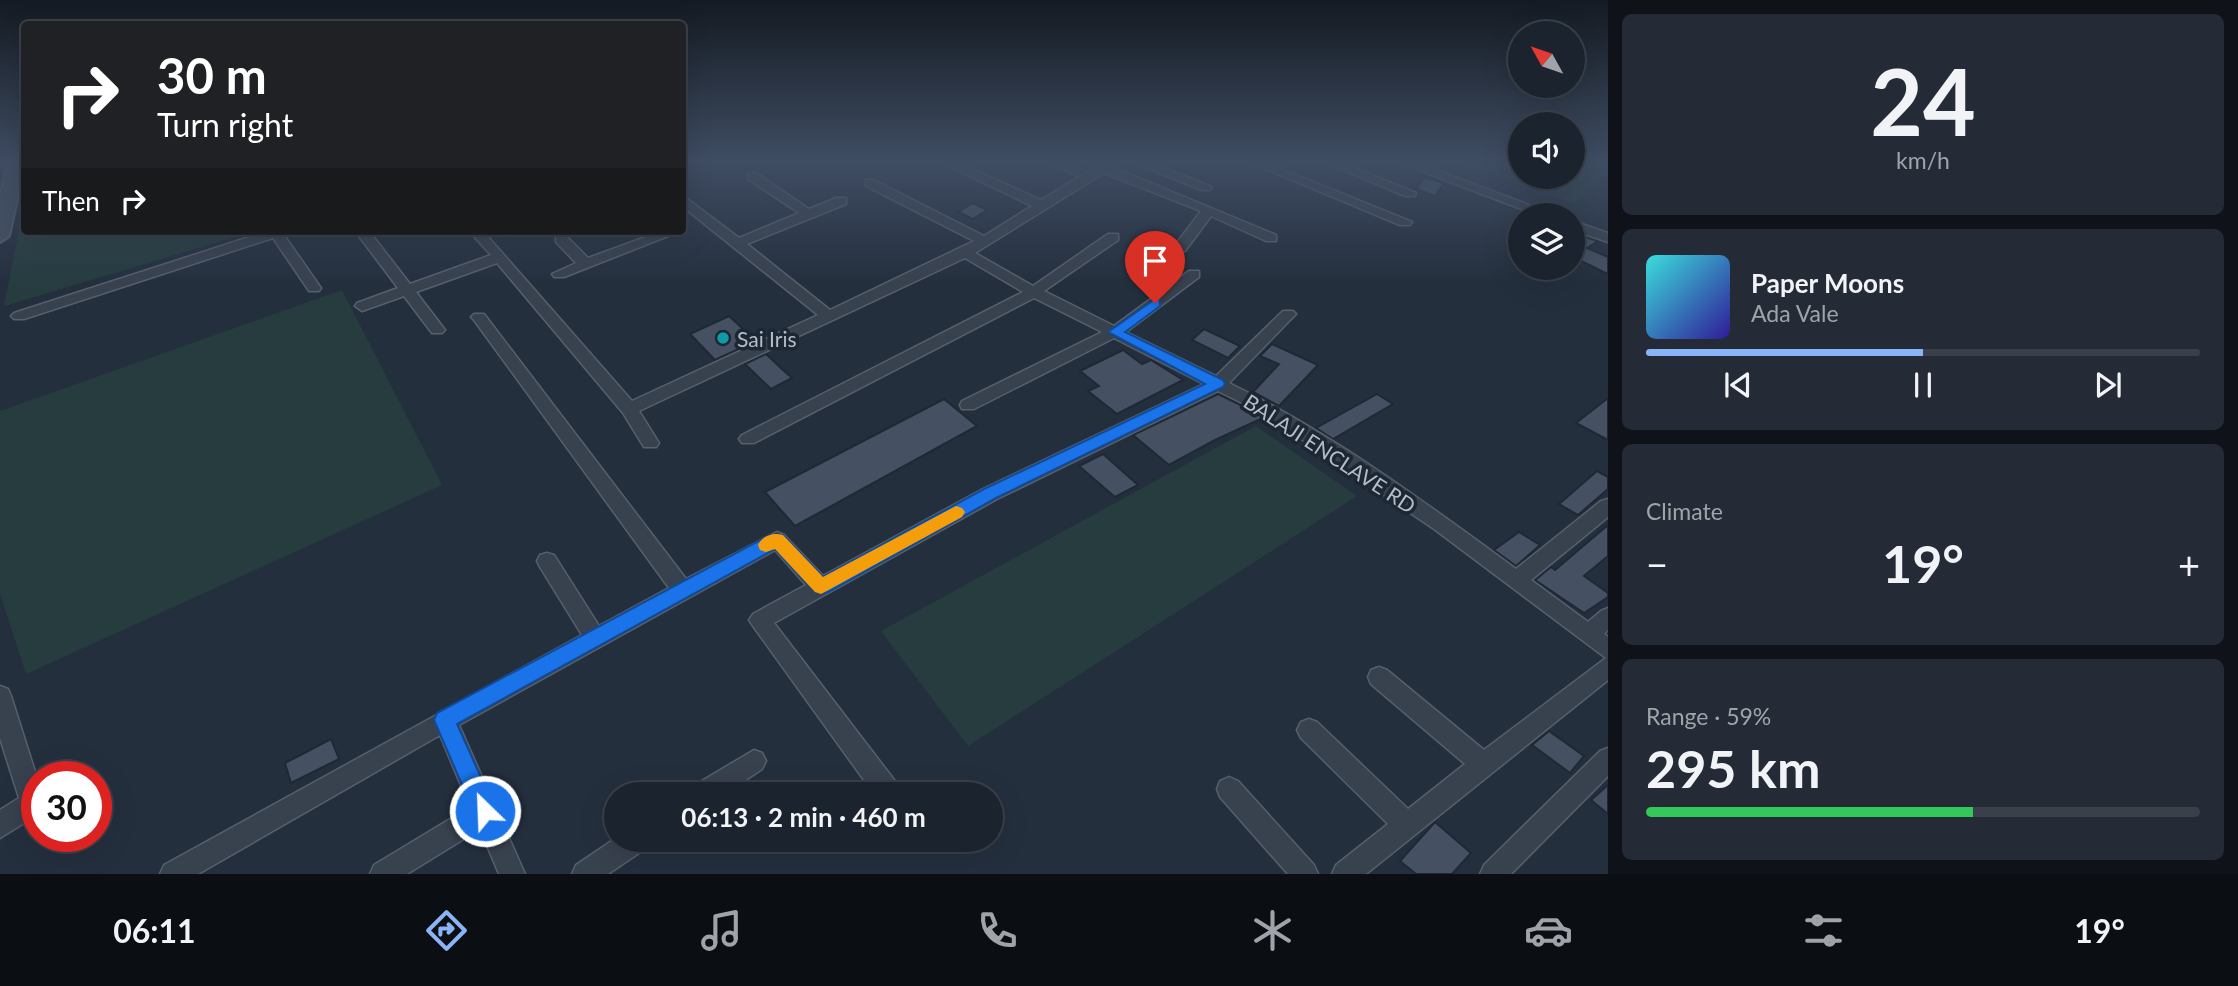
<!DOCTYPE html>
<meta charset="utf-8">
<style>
body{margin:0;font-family:Lato,sans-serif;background:#242b36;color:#f1f3f6;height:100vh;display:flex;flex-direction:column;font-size:26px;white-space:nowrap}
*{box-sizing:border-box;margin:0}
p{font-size:23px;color:#a0a4aa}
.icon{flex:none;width:38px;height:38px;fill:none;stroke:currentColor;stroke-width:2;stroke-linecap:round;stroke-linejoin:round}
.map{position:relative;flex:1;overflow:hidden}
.side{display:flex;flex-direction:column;gap:14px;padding:14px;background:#0f1319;width:630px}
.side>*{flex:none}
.banner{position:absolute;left:21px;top:21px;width:665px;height:214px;border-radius:7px;box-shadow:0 7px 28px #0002,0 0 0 2px #39404a;background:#202124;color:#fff;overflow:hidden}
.needle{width:46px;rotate:310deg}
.fabs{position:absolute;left:1508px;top:21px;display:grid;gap:14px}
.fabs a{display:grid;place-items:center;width:77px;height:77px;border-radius:50%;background:#1b232e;box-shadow:0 7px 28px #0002,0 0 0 2px #39404a;font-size:35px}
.speed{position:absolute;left:21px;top:761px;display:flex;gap:14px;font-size:35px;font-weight:700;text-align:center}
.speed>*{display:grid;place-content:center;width:91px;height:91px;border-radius:50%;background:#1b232e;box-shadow:0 7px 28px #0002,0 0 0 2px #39404a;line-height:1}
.speed .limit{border:10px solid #d22;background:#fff;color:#111}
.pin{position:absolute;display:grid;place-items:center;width:60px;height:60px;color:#fff;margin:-72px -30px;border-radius:50% 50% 50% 0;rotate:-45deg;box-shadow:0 0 7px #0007}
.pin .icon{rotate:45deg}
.me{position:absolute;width:77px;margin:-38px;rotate:336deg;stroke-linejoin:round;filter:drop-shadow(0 0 5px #0008)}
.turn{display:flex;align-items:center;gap:24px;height:147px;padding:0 21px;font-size:32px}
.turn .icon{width:91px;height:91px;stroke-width:2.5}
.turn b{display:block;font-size:49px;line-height:60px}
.then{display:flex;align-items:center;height:66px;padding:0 21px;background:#0003;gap:14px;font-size:26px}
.big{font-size:52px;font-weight:700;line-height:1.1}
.side .card{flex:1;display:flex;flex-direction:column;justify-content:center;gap:10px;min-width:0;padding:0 24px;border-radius:10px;background:#242b36}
.side .dial{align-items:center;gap:0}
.dial b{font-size:91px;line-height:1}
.song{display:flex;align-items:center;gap:21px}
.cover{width:84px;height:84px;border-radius:10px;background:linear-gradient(135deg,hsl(180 70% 55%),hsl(250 70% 35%))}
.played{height:7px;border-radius:4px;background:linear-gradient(90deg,#8ab4f8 50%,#39404a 50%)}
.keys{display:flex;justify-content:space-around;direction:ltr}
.heat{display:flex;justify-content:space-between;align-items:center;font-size:38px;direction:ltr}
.charge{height:10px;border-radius:5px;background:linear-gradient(90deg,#34c759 59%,#39404a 0)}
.trip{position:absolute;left:604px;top:782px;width:399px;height:70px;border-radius:35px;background:#1b232e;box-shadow:0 7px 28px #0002,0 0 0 2px #39404a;font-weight:700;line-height:70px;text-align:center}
.tabs{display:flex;height:112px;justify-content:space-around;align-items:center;background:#0b0e12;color:#a0a4aa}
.tabs .icon{width:49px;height:49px}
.tabs .active{color:#8ab4f8}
.tabs b{font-size:32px;color:#f1f3f6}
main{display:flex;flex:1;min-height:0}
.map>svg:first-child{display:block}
</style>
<main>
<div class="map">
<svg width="1608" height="874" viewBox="0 0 1608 874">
<rect width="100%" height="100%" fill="#242f3e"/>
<g fill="#263c3f">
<polygon points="1450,161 1521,161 1521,177 1573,177 1573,161 1608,161 1608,175 1575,203"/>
<polygon points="24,225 24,231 255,231 4,306 20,226"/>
<polygon points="342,290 442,485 26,674 0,594 0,411"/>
<polygon points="1256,426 1357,496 968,746 881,631"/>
</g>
<g fill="#455162" stroke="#1f2835" stroke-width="2">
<polygon points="1425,177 1444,183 1435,196 1416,189"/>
<polygon points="973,203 987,210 973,219 958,212"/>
<polygon points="1579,235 1598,241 1587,248 1608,257 1608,274 1573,257 1573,238"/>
<polygon points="729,316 756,341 715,360 690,334"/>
<polygon points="1204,329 1240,346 1228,358 1192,340"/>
<polygon points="1272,344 1318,365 1279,406 1253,392 1279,364 1260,356"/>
<polygon points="1123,350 1142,364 1151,360 1183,380 1117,414 1088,391 1099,386 1080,371"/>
<polygon points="766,354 782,369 792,378 771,389 745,364"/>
<polygon points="1218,394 1265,417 1215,440 1169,465 1133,435"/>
<polygon points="1377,394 1393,404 1333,439 1316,428"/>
<polygon points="1608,398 1608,440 1576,423"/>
<polygon points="944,399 977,426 795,526 765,492"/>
<polygon points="1103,454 1138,485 1115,497 1079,466"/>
<polygon points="1597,471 1608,477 1608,489 1578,515 1559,504"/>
<polygon points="1608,525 1608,556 1584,576 1608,593 1608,597 1584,613 1535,580 1551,567 1555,570"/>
<polygon points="1519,532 1540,545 1516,566 1494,550"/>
<polygon points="1549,731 1584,756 1570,773 1532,745"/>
<polygon points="331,739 339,759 291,783 285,763"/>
<polygon points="1608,785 1608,814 1591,800"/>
<polygon points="1435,822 1471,853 1452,874 1416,874 1400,861"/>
</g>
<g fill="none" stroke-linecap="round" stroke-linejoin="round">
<g stroke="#565f6c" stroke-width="3">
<g id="street">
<path d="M938 161H954L1041 200 1079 177 1044 161H1060L1088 172 1106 161H1120L1112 167 1276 235V241H1266L1211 216 1185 251H1175L1173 248 1201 211 1104 173 975 253 1033 286 1108 234H1118V240L1044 291 1114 326 1189 271H1199V277L1126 332 1216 376 1283 311H1293L1296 314 1293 317 1229 383C1331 433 1425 502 1516 569L1601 501 1608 499V517L1531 580 1588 622 1601 611 1608 608V630L1604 634 1608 637V680L1366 874H1332L1336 865 1388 824 1301 738 1297 730 1301 722 1309 719 1317 722 1408 809 1465 764 1371 684 1368 677 1371 670 1379 667 1387 670 1484 750 1606 658 1434 529 1266 415 1218 391 997 499 774 623 898 785 901 794H874L753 626 749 620 753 614 806 585 775 550 459 725 525 874H499L480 829 407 874H370L374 865 470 807 440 735 198 874H160L164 865 582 635 540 567 537 561 540 555 547 553 554 555 599 626 669 588 474 320 471 317 474 314H484L686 579 777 532 784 535 823 576 983 489 1204 384 1114 338 974 409H962L960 405 962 401 1102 332 1034 298 754 443H742L739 439 742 435 1023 292 965 258 639 411 659 443 656 447H644L623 413 497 263 416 292 445 330 442 333H432L404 296 362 311 355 306 357 303 398 288 355 231H369L410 284 491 255 469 231H483L632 401 818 315 682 206V195L739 238 799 213 748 179V173H756L809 209 836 198H846V204L747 244 830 310 974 241 866 186V180H874L984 236 1032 206Z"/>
<polygon points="1129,161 1146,161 1212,187 1210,190 1202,190"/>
<polygon points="1246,161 1262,161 1412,222 1410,225 1400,225"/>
<polygon points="1322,161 1338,161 1416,193 1415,196 1405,196"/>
<polygon points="1395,161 1412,161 1556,215 1537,215"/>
<polygon points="1573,221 1608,233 1608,242 1573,230"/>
<polygon points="268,231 289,231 284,235 321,288 319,291 309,291 273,238 24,319 14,319 11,316 14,313"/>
<polygon points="662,231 681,231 564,277 554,277 552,274 576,263 556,242 556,236 566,236 588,258"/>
<polygon points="0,686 8,689 11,696 37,778 37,815 0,838 0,810 19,798 0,738"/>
<polygon points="1608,748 1608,776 1511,874 1480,874 1484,865 1600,751"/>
<polygon points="754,750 762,753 766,761 762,769 725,794 692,794 695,785"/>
<polygon points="1229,777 1238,781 1314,865 1318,874 1288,874 1220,797 1217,789 1220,781"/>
<polygon points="616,838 649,840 645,849 608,874 572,874 576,865"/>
</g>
</g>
<g stroke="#565f6c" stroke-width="4">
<polygon id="secondary" points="16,161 24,166 9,236 0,242 0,197 7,166"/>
</g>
<use href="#street" fill="#38414e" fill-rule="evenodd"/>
<use href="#secondary" fill="#465061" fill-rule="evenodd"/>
</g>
<linearGradient id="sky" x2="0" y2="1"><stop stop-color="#141a22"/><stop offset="0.57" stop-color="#3f4d63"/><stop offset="1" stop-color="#3f4d63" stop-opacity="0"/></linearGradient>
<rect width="1608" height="283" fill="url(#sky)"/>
<polygon fill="#1a73e8" stroke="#114b97" stroke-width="2" points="1155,299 1160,300 1160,306 1125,332 1223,380 1225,384 1223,387 996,498 828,592 821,594 815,592 775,549 457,724 496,811 493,819 485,823 477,819 434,720 437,713 770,535 783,535 823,577 984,489 1205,384 1108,332"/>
<path fill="#f59e0b" d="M956 506 962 508 965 512 962 517 821 594 815 592 775 549 766 552 760 550 758 545C762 536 773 532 783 535L823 577Z"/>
<circle fill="#0f9aa8" stroke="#1d2633" stroke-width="2.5" cx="723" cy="338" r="7"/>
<g text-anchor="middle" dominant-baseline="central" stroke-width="7" stroke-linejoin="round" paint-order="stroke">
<g font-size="21" fill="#b4bcc9" stroke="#1d2633" text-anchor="start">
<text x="737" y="338">Sai Iris</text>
</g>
<g font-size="21" fill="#b4bcc9" stroke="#1d2633">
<text transform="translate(1330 453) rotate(33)">BALAJI ENCLAVE RD</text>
</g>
</g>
</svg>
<div class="fabs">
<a><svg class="needle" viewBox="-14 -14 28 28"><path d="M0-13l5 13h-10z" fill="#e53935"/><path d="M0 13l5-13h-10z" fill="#a0a4aa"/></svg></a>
<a><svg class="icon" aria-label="sound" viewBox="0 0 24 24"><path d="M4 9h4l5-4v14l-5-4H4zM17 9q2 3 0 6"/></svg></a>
<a><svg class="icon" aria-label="layers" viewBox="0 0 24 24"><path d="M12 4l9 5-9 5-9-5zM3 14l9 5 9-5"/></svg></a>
</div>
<div class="speed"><div class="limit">30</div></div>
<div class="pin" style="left:1155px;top:303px;background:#d93025"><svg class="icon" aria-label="arrive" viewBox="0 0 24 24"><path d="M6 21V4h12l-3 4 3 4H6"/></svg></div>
<svg class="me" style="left:485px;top:811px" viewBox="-20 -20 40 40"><circle r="17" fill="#1a73e8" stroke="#fff" stroke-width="3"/><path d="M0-11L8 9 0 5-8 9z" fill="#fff"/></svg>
<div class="trip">06:13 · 2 min · 460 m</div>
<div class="banner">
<div class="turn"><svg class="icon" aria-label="right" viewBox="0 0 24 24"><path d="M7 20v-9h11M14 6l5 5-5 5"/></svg><div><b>30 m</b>Turn right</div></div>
<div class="then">Then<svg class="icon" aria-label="right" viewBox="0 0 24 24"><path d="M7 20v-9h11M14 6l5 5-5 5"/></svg></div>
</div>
</div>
<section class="side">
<div class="card dial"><b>24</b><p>km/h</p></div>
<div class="card">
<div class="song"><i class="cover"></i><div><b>Paper Moons</b><p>Ada Vale</p></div></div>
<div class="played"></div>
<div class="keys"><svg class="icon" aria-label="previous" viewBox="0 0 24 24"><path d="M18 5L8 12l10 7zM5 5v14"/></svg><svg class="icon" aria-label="pause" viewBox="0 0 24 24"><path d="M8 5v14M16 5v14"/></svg><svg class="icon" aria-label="next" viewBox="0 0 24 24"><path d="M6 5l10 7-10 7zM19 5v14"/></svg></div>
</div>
<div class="card"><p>Climate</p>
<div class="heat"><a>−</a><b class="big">19°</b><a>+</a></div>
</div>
<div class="card"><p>Range · 59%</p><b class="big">295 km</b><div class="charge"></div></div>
</section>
</main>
<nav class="tabs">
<b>06:11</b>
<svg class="icon active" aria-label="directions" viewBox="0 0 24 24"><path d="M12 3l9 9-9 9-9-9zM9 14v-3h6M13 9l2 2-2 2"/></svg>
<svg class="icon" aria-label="music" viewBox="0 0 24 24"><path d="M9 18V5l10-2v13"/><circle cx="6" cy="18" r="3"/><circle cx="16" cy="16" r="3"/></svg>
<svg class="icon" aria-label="phone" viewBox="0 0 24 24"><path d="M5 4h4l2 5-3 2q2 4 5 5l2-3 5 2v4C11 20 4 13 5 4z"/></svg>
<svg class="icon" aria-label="climate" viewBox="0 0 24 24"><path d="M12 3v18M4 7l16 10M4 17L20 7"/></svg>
<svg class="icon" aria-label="car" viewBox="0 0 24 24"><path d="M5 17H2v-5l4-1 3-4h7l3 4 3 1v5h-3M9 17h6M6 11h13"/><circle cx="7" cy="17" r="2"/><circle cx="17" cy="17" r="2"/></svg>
<svg class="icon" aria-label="filters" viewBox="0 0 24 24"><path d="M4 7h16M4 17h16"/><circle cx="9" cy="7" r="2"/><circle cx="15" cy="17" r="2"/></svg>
<b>19°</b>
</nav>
